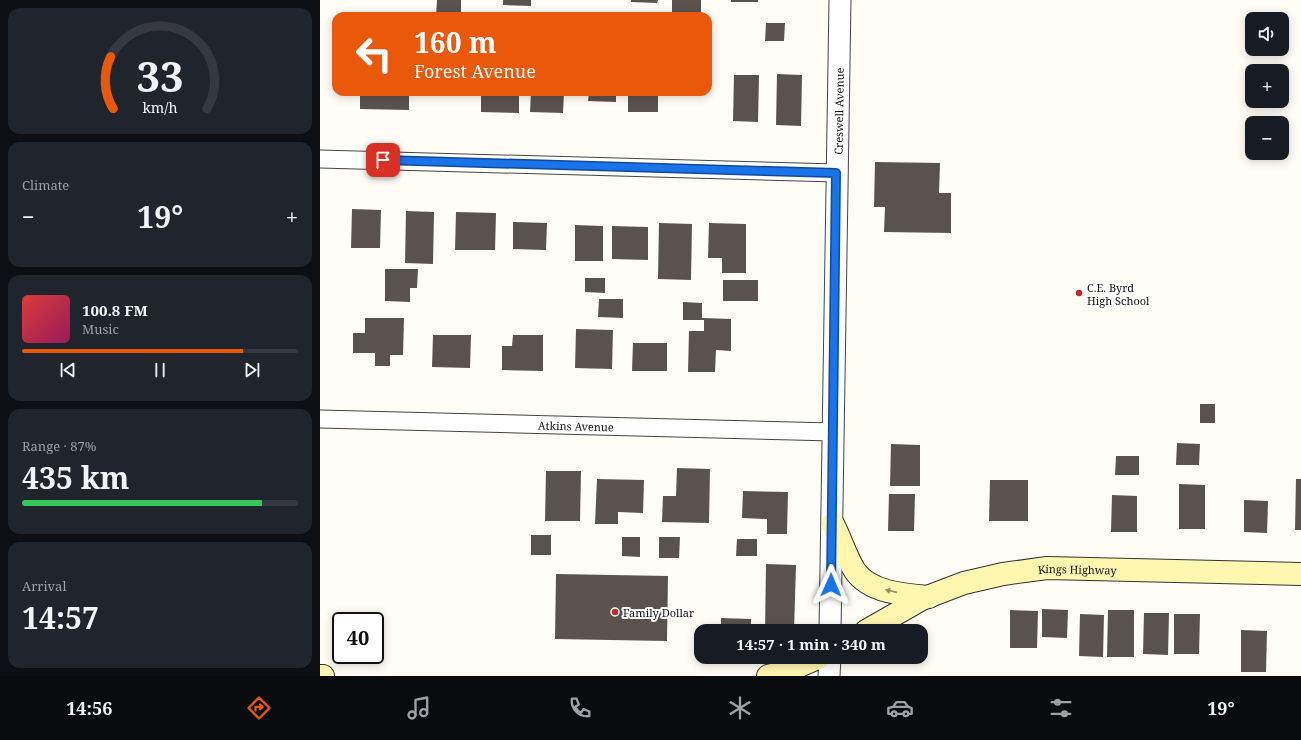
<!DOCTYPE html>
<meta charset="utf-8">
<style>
body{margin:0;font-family:"Noto Serif",serif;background:#20242c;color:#f1f3f6;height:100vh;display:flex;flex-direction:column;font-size:15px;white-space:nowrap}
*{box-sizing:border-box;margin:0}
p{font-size:13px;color:#9ea1a6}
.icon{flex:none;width:22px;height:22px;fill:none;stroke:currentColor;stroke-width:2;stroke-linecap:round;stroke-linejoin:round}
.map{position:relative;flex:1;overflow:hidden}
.details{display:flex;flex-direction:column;gap:8px;padding:8px;background:#0d0f14;width:320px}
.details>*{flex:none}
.guide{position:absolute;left:12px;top:12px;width:380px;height:84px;border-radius:12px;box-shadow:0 2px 10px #0003;background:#ea580c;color:#fff;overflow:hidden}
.buttons{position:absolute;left:925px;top:12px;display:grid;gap:8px}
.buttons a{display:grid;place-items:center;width:44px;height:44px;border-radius:8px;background:#171b24;box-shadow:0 2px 10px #0003;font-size:20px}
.speed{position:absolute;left:12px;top:612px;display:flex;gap:8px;font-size:20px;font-weight:700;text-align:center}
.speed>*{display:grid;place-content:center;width:52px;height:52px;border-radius:50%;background:#171b24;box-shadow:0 2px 10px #0003;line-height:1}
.speed .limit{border:2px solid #111;border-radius:6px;background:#fff;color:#111}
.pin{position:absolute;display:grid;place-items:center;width:34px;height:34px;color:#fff;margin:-17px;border-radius:8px;box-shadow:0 2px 6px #0006}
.me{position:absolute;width:44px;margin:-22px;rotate:1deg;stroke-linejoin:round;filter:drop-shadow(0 0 3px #0008)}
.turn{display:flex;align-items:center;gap:14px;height:84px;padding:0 16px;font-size:18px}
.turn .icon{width:52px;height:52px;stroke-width:2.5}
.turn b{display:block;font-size:28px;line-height:34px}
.big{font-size:30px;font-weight:700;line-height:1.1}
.details .widget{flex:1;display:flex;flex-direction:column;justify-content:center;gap:6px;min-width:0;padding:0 14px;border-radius:12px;background:#20242c}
.details .dial{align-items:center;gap:0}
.dial svg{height:104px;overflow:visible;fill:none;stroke:#363941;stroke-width:7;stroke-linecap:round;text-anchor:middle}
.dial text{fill:#f1f3f6;stroke:none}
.song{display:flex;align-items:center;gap:12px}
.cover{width:48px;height:48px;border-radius:6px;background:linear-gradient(135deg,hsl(0 70% 55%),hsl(330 70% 35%))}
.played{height:4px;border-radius:2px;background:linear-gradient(90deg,#ea580c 80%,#363941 80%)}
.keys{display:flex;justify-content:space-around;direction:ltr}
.heat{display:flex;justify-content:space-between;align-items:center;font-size:22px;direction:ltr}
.charge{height:6px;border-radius:3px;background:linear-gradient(90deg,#34c759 87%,#363941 0)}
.trip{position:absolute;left:374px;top:624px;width:234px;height:40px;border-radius:12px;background:#171b24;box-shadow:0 2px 10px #0003;font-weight:700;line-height:40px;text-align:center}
.menu{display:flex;height:64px;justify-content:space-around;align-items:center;background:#090b0e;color:#9ea1a6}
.menu .icon{width:28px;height:28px}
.menu .on{color:#ea580c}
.menu b{font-size:18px;color:#f1f3f6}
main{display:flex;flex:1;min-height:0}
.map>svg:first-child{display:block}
</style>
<main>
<section class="details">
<div class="widget dial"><svg viewBox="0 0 100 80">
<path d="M14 69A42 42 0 1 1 86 69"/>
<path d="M14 69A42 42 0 0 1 12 29" stroke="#ea580c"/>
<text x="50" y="56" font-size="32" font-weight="700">33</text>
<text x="50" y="72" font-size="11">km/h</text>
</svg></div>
<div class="widget"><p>Climate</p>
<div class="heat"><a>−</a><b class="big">19°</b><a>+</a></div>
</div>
<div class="widget">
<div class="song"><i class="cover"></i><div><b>100.8 FM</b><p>Music</p></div></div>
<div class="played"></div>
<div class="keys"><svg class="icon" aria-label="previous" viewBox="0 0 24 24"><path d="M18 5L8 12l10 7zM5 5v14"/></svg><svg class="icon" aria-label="pause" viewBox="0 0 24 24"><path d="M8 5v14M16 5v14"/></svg><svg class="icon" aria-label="next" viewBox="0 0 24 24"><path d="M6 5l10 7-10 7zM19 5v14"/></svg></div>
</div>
<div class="widget"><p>Range · 87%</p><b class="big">435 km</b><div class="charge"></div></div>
<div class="widget"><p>Arrival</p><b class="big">14:57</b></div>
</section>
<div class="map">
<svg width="981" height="676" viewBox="0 0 981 676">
<rect width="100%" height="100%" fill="#fffdf5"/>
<g fill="#5a524d">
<polygon points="117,0 141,0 141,16 116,16"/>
<polygon points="183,0 211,0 211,6 183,5"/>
<polygon points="311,0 338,0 337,3 311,2"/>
<polygon points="352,0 381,0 381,15 352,14"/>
<rect x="411" y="0" width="27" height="2"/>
<polygon points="388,21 390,21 389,32 388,32"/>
<polygon points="446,23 465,23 464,41 445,41"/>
<polygon points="457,74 482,75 481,126 456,125"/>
<polygon points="414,75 439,75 438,122 413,121"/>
<polygon points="40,92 89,92 89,110 40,109"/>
<polygon points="161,92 199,92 199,113 161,112"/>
<polygon points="211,92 244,92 243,113 210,112"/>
<polygon points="269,92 296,92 296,102 268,101"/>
<rect x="308" y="92" width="30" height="20"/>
<polygon points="555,162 620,163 619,193 631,193 631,233 564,232 565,207 554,207"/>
<polygon points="32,209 61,210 60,248 31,248"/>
<polygon points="86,211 114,212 113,264 85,263"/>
<polygon points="136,212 176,213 175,250 135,250"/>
<polygon points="193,222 227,223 226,250 193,249"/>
<polygon points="339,223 372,224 371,280 338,279"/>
<polygon points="389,223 426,224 426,273 402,273 402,258 388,258"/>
<polygon points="255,225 283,226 283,261 255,261"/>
<polygon points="292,226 328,227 328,260 292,259"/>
<polygon points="65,269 98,269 97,288 90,288 90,302 65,301"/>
<polygon points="265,278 285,278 285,293 265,292"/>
<rect x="403" y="280" width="35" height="21"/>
<polygon points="279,299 303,299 303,318 278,317"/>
<polygon points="363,302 382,303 382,318 411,319 411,351 396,350 395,372 368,372 369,331 384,331 384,320 363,320"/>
<polygon points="45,318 84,318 83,355 70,355 70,366 55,366 55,353 33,353 33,333 45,333"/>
<polygon points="256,329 293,330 292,369 255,368"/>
<polygon points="113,335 151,335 150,368 112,367"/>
<polygon points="193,335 223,335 223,371 182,370 182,346 192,346"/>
<polygon points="313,343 347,343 347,371 312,371"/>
<rect x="880" y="404" width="15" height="19"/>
<polygon points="857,443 880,444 879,465 856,465"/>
<polygon points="571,444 600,445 600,486 570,486"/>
<polygon points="796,456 819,456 819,475 795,475"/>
<polygon points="357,468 390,469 389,523 342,522 343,496 356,496"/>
<polygon points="226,471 261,471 260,521 225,521"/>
<polygon points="277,479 324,480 323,513 298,512 298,524 275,524"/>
<polygon points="976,479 981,479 981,530 975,530"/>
<polygon points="670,480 708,480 708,521 669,521"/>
<polygon points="859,484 885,485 885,529 859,529"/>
<polygon points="423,491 468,492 467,534 447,534 447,519 422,518"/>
<polygon points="569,494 595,494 594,531 568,531"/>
<polygon points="792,495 817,496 817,532 791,532"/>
<polygon points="924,500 948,501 947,533 924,532"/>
<rect x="211" y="535" width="20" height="20"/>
<polygon points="302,537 320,537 320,557 302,556"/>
<polygon points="339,537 360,537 359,558 339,558"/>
<polygon points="417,539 437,539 437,556 416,556"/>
<polygon points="446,564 476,565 474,631 445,631"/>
<polygon points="236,574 348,576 347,641 235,639"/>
<polygon points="722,609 748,610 747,638 722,637"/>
<polygon points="690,610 718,611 717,648 690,648"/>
<polygon points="788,610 814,610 814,657 787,657"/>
<polygon points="824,613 849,613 848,655 823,654"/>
<polygon points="760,614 784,615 783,657 759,656"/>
<polygon points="854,614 880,614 879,654 854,654"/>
<polygon points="401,618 431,619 431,631 401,631"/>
<polygon points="921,630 947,631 946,672 921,672"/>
</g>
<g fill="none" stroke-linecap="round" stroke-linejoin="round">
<g stroke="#444" stroke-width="19">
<g id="minor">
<polyline points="0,159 517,173"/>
<path id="s1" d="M0 419 513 432"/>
</g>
</g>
<g stroke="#444" stroke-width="23">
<g id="tertiary">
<path id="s2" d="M510 631 520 0"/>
<polyline points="509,676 510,657"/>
</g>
</g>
<g stroke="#333" stroke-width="24">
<g id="secondary">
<path d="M513 524C521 539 526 557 535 571 550 593 586 595 609 597"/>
<path id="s3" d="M546 631 602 599 644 583 683 574 727 568 981 574"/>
<polyline points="0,676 3,676"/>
<polyline points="448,676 468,671 500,657"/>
</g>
</g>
<use href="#minor" stroke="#fff" stroke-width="17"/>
<use href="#tertiary" stroke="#fff" stroke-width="21"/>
<use href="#secondary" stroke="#fff6b0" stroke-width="22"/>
</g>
<defs><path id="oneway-solid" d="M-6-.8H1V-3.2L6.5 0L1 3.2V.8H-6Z"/></defs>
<use fill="#948f68" href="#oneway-solid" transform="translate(571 591) rotate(-167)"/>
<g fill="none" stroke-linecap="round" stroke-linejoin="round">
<g stroke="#114b97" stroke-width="10">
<polyline id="route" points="63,160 516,173 511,585"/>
</g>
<use href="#route" stroke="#1a73e8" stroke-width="7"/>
</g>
<g fill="#c4262e" stroke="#fff" stroke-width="1.5">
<circle cx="759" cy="293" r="4"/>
<circle cx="295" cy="612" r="4"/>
</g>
<g text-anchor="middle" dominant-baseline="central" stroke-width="4" stroke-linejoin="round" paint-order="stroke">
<g font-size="11" fill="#111" stroke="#fff">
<text stroke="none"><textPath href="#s2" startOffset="520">Creswell Avenue</textPath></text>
<text stroke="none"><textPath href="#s1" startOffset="256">Atkins Avenue</textPath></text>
<text stroke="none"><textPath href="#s3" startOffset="224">Kings Highway</textPath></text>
</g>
<g font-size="11" fill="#111" stroke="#fff" text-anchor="start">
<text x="767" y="287">C.E. Byrd<tspan x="767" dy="13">High School</tspan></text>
<text x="303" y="612">Family Dollar</text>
</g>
</g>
</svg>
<div class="buttons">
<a><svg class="icon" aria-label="sound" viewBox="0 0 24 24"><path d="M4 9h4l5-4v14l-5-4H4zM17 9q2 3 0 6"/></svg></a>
<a>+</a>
<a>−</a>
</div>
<div class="speed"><div class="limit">40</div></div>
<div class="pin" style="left:63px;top:160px;background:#d93025"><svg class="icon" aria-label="arrive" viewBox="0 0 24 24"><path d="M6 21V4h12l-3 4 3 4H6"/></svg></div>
<svg class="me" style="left:511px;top:585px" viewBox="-20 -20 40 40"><path d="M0-17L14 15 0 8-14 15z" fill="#1a73e8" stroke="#fff" stroke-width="4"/></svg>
<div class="trip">14:57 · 1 min · 340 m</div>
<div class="guide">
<div class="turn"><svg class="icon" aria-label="left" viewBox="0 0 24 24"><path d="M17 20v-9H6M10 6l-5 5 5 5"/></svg><div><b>160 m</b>Forest Avenue</div></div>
</div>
</div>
</main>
<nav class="menu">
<b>14:56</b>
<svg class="icon on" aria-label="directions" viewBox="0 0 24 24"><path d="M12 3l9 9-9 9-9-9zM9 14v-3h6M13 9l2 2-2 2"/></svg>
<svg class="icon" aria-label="music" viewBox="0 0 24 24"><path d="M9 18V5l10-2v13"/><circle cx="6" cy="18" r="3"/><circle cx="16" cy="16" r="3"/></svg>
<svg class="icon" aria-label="phone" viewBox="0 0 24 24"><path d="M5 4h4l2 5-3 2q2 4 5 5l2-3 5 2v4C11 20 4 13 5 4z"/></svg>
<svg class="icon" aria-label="climate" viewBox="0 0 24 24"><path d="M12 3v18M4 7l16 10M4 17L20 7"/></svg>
<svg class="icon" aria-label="car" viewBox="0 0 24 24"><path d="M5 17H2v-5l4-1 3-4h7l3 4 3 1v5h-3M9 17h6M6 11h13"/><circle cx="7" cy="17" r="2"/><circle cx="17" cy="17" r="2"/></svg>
<svg class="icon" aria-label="filters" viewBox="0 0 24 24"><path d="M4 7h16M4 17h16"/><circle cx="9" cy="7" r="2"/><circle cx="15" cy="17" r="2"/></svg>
<b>19°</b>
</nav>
